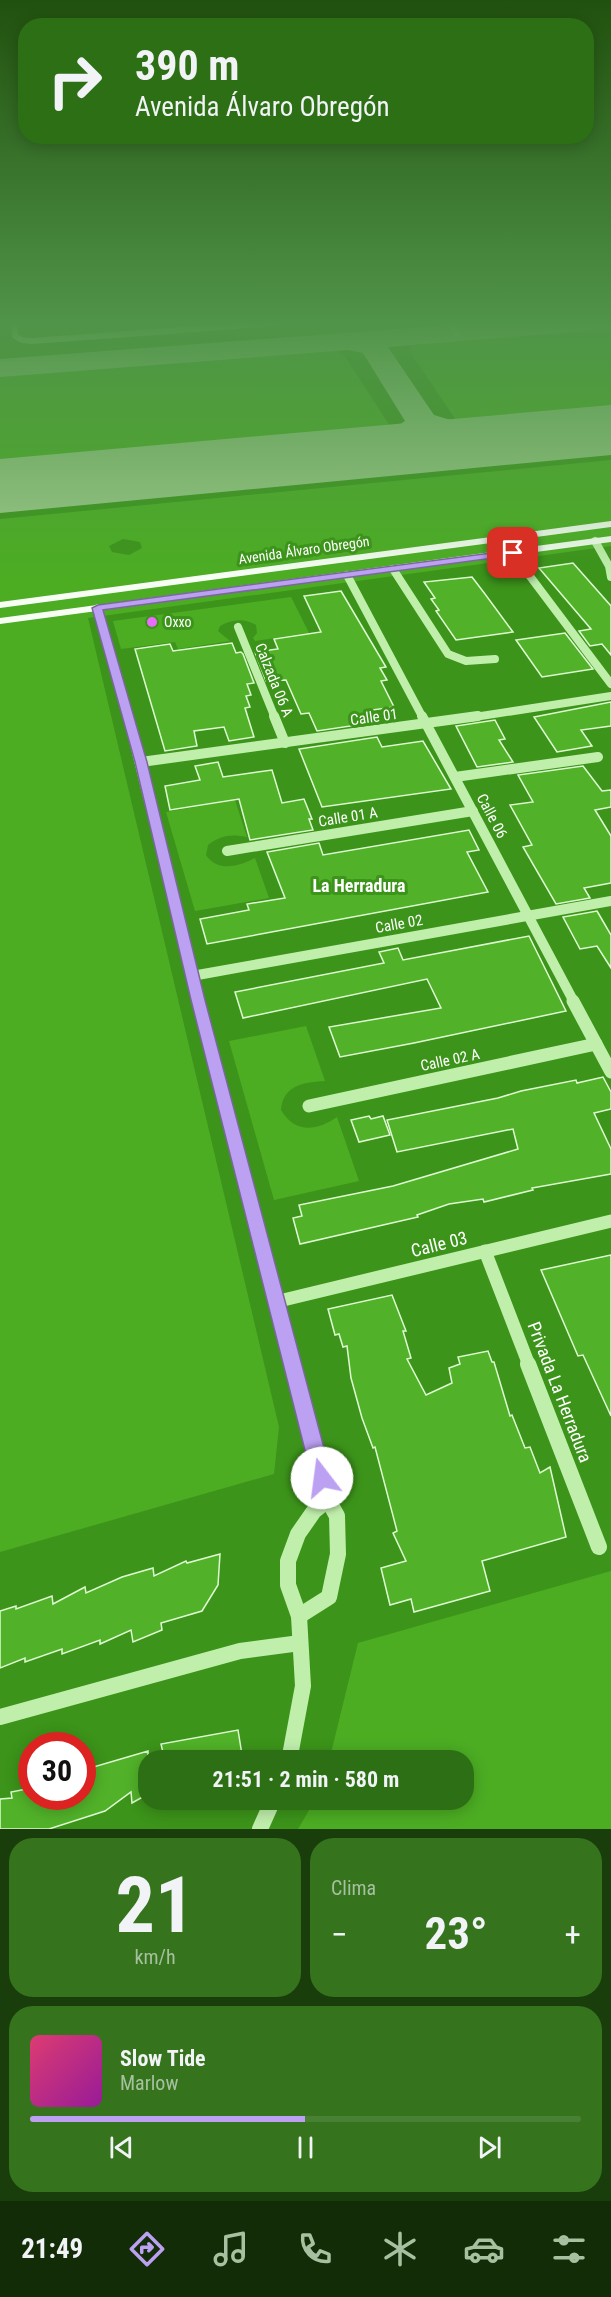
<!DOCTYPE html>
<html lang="es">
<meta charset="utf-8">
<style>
body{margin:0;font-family:"Roboto Condensed",sans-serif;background:#35741d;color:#f1f3f6;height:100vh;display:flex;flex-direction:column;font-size:22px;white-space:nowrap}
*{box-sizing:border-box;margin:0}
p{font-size:20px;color:#a7c1a0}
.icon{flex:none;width:33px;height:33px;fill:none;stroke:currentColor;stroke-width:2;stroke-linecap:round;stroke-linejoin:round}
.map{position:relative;height:1829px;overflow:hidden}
.sheet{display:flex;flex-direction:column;gap:9px;padding:9px;background:#193d0b;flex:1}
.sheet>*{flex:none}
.hud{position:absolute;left:18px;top:18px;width:576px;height:126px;border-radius:24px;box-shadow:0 3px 15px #0003;background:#2d6f14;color:#f1f3f6;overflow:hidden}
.speed{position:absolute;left:18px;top:1732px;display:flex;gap:12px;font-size:30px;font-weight:700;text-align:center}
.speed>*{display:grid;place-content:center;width:78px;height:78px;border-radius:50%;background:#2d6f14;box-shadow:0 3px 15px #0003;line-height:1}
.speed .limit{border:9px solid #d22;background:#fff;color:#111}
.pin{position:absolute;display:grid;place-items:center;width:51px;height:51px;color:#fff;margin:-26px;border-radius:12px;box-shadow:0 3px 9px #0006}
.me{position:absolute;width:66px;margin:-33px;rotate:345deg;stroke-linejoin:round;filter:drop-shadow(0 0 4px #0008)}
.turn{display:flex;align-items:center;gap:21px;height:126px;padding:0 18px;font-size:27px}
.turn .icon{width:78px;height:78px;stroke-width:2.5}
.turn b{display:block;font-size:42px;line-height:51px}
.big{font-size:45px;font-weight:700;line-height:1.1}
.sheet .card{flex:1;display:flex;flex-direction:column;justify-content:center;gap:9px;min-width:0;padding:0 21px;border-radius:24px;background:#35741d}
.sheet .dial{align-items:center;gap:0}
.dial b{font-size:78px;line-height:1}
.song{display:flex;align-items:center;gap:18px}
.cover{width:72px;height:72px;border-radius:9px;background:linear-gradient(135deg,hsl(340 70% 55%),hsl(300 70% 35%))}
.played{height:6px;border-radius:3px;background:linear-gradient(90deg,#bca0f2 50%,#488134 50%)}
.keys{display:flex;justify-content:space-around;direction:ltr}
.heat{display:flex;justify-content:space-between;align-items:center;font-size:33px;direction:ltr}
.sheet .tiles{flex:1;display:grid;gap:9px;grid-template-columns:1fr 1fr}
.card:last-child{grid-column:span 2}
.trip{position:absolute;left:138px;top:1750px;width:336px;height:60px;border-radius:24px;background:#2d6f14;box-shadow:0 3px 15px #0003;font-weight:700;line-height:60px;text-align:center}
.menu{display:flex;height:96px;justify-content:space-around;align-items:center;background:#122c08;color:#a7c1a0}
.menu .icon{width:42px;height:42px}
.menu .selected{color:#bca0f2}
.menu b{font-size:27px;color:#f1f3f6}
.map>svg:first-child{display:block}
</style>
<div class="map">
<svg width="611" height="1829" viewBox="0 0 611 1829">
<rect width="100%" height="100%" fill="#3c941a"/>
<g fill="#4cad23" fill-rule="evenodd">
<polygon points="453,320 565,320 459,328"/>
<polygon points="600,326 611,326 611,406 456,420 410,352 411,345 427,340"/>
<polygon points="317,347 338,351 346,358 390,426 0,462 0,372"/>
<path d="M611 460V546L88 618 279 1427 274 1474 0 1552V519ZM123 539 140 542 142 548 129 555 112 552 109 546Z"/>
<path d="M291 597 309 633 255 641 253 638 257 633 256 625C245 618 232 619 220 626L218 631 230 641 178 649 175 642 121 649 113 621Z"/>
<path d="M235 800 247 837C231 834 221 835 208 845L206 855C218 873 240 866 255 858L269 898 195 911 166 812Z"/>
<path d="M306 1026 325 1081C304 1082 283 1085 281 1110 295 1134 317 1131 337 1117L359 1181 274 1200 229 1041Z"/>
<polygon points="611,1571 611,1829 298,1829 315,1800 464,1800 464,1761 329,1761 358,1643"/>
</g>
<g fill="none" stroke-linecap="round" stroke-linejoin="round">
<g fill="#9eca8c" fill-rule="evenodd">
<path d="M513 320H611V329L388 347 434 415 467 425 528 431 532 438 528 445C496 453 459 444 428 434 408 454 371 467 344 460L339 453 344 446 381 437 405 421 363 353 348 350 0 377V359Z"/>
<polygon points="0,473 29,474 41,477 46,484 41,491 29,494 0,493"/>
</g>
<polygon fill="#9eca8c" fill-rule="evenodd" points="611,405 611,455 0,513 0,459"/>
</g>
<g fill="#51b229" stroke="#defbd2" stroke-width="1.5">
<polygon points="573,563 611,606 611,655 602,644 590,646 579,631 591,629 539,568"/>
<polygon points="472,577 485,594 513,632 456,640 436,611 439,610 431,599 435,598 424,582"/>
<polygon points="341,591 386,667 380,668 387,680 381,681 394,707 365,711 371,723 317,731 309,713 301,714 286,680 266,681 255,652 278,649 274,639 321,632 304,596"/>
<polygon points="565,633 593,669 542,677 516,640"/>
<polygon points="232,643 236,653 241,652 243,654 254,683 247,684 251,695 246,696 250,707 245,708 254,737 229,741 224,727 194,731 197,746 165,751 135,649 170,644 173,651"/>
<polygon points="611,702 611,726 581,730 592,746 557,752 534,717"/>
<polygon points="495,720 505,739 499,740 513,762 477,767 456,726"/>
<polygon points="377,737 382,747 423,741 451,789 322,807 299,749"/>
<polygon points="218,762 223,777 272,770 282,803 304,799 312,819 309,819 313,830 250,840 239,799 170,810 165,786 200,780 195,766"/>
<polygon points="583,766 602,791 611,790 611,807 595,810 611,836 611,883 584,888 590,898 556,904 523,847 532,845 510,805 533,802 518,775"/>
<polygon points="469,830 479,850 467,852 488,892 207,944 200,919 249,910 247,904 285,898 267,852 319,843 323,855"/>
<polygon points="597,911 611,935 611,968 597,946 580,949 563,917"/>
<polygon points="529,936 566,1011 414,1043 340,1057 329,1027 441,1008 427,979 243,1018 235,992 384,963 379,952 398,948 403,960"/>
<polygon points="603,1077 611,1092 611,1109 594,1113 611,1149 611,1174 532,1188 533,1190 484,1202 483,1199 449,1204 417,1215 418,1217 300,1244 293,1218 302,1216 299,1205 393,1186 518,1149 513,1129 397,1152 387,1120 498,1098 521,1091 576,1080 577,1083"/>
<polygon points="369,1116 371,1119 383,1116 390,1135 359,1142 351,1120"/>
<polygon points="611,1255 611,1416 583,1355 578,1356 541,1270"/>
<polygon points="392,1295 406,1331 403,1331 411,1358 407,1359 426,1395 452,1383 449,1368 460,1364 458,1357 488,1351 492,1362 494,1362 510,1416 512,1415 525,1448 530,1447 540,1473 550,1467 566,1537 482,1561 490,1591 414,1612 411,1599 390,1605 381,1568 406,1561 393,1533 397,1531 375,1447 373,1448 362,1418 351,1378 347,1346 343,1347 339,1334 335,1335 328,1309"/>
<polygon points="220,1554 218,1585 202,1611 161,1623 162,1630 133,1642 131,1630 100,1644 100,1640 62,1654 62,1649 25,1662 25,1658 0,1668 0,1611 16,1606 16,1609 52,1596 53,1604 85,1587 86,1593 122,1577 153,1568 154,1576 186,1561 187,1563"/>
<polygon points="238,1730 243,1761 165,1761 161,1744"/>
<polygon points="148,1751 148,1794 132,1803 131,1792 105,1811 49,1829 0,1829 0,1799 12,1798 11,1792 32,1788 32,1797 82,1797 82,1774 91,1773 90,1768"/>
</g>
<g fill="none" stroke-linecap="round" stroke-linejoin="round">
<g stroke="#c0efac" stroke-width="6">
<polyline points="14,320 15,336 22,340 32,341 275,323 286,320"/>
<polyline points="448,320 457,333"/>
</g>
<g stroke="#c0efac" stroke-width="8">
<polyline points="502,539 611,684"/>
<polyline points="595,541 609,566 611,577"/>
<polyline points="393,569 448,654 466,661 495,659"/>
<polyline points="347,575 423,718"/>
<polyline points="98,608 129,718"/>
<polyline points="238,627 275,718"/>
<polyline points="468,718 611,696"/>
</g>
<g stroke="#c0efac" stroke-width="10">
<polyline points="128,716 199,1002"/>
<polyline points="274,716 285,743"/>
<polyline points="422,716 574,1002"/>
<polyline points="141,762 478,716"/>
<polyline points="455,777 598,757"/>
<polyline points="227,851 473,811"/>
<polyline points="192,976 611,901"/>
</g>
<g stroke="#c0efac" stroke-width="13">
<polyline points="198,1001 293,1365"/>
<polyline points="573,1001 611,1072"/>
<polyline points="309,1106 596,1044"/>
<polyline points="485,1251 529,1365"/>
<polyline points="275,1302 611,1221"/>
</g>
<g stroke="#c0efac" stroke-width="16">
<polyline points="293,1364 328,1500 337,1516 338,1554 329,1597 299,1616"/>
<polyline points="528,1364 599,1547"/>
<polyline points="0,1717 240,1651 300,1643"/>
<polyline points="289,1761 303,1686 299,1616 288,1585 288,1561 298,1534 314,1511 328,1500"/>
<polyline points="260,1829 273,1800"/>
</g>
<g fill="#f7fff4" fill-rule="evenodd">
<polygon points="611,521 611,527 0,608 0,602"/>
<polygon points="611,536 611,542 0,624 0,618"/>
</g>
</g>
<linearGradient id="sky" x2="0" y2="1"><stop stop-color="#21510e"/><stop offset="0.56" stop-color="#509449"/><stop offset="1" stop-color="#509449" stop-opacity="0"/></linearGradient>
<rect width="611" height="576" fill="url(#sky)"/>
<polygon fill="#bca0f2" stroke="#7a689d" stroke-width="1.5" points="513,550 518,553 516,555 103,610 147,762 205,1000 332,1478 329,1485 322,1488 315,1485 312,1478 191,1000 135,762 92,608 98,605"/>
<circle fill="#eb6aff" stroke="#3c941a" stroke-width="2" cx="152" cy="622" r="6"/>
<g text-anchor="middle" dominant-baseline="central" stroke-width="6" stroke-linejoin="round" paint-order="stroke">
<g font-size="14" fill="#fff" stroke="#3c941a">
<text transform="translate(304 550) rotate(-8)">Avenida Álvaro Obregón</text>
</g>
<g font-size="14" fill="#fff" stroke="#3c941a" text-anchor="start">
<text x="164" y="622">Oxxo</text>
</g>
<g font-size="15" fill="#fff" stroke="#3c941a">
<text transform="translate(274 680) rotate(68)">Calzada 06 A</text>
<text transform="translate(374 717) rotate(-8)">Calle 01</text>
<text transform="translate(492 816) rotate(62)">Calle 06</text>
<text transform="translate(348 817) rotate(-9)">Calle 01 A</text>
<text transform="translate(399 924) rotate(-10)">Calle 02</text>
<text transform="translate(450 1060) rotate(-12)">Calle 02 A</text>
</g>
<g font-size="18" font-weight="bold" fill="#fff" stroke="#3c941a">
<text x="359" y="885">La Herradura</text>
</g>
<g font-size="18" fill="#fff" stroke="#3c941a">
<text transform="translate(439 1244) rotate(-14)">Calle 03</text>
<text transform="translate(560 1392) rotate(69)">Privada La Herradura</text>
</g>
</g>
</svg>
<div class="speed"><div class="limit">30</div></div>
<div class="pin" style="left:513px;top:553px;background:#d93025"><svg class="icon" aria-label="arrive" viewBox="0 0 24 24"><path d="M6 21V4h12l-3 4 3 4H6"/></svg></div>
<svg class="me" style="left:322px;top:1478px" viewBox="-20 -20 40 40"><circle r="19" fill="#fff"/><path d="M0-13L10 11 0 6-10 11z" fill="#bca0f2"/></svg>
<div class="trip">21:51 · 2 min · 580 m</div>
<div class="hud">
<div class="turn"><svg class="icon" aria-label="right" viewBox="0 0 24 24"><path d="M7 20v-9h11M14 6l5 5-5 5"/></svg><div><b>390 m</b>Avenida Álvaro Obregón</div></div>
</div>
</div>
<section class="sheet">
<div class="tiles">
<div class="card dial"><b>21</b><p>km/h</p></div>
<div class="card"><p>Clima</p>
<div class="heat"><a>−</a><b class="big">23°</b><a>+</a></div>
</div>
<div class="card">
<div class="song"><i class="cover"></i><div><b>Slow Tide</b><p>Marlow</p></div></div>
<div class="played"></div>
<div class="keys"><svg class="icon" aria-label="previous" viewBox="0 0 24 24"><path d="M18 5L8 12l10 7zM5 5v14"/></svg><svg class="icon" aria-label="pause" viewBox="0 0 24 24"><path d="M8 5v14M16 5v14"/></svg><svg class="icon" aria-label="next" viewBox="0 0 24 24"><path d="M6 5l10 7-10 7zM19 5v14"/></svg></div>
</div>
</div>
</section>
<nav class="menu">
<b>21:49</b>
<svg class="icon selected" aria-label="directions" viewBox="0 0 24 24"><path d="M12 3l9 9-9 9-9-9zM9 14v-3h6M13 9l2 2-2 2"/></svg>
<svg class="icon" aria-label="music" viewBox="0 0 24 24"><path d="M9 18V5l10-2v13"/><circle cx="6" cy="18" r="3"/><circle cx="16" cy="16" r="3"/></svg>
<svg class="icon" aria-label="phone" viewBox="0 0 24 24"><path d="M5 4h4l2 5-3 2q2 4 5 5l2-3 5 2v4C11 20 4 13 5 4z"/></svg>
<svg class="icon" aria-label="climate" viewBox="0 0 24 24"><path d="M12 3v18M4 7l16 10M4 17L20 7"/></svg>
<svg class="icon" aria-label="car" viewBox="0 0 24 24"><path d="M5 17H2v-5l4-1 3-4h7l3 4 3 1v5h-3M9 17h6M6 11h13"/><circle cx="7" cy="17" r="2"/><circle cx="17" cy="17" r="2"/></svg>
<svg class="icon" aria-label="filters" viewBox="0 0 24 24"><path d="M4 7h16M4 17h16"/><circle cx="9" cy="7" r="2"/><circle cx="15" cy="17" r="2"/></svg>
</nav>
